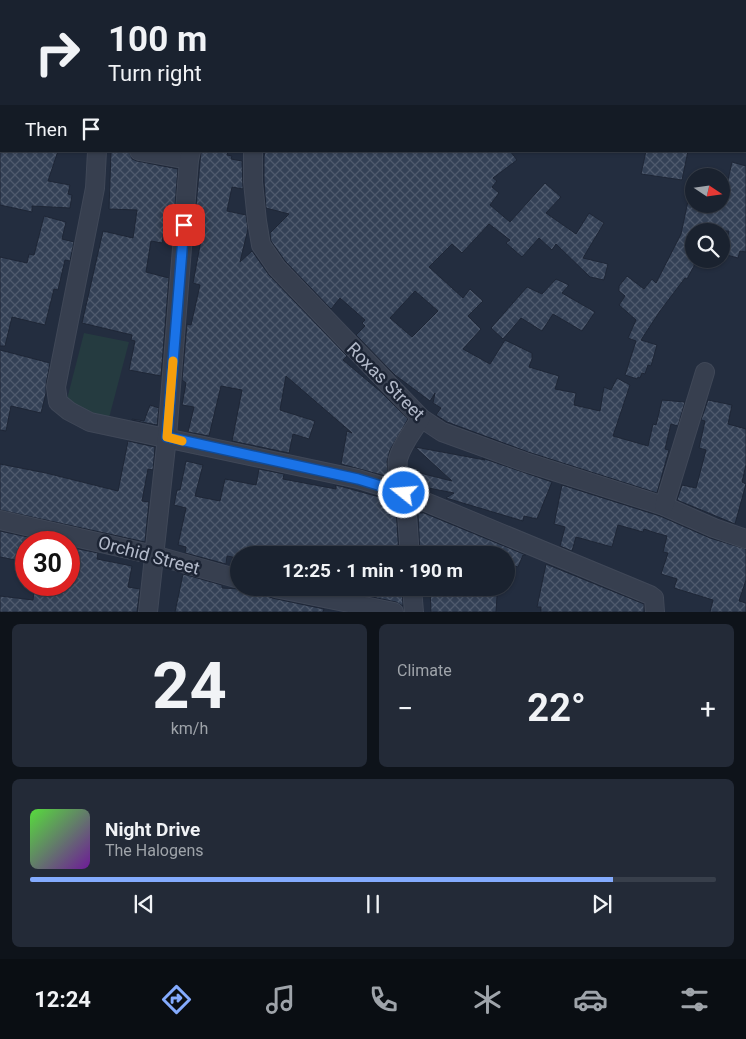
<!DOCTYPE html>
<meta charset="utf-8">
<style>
body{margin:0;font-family:Roboto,sans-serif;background:#232a37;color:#f1f3f6;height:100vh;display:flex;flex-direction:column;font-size:19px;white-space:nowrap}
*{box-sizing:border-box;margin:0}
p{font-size:16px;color:#9fa4aa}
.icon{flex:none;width:28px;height:28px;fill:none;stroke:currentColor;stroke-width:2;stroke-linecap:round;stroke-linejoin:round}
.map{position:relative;height:612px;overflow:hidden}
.sheet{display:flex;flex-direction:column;gap:12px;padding:12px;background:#0e131a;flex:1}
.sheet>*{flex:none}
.banner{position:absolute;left:0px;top:0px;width:746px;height:152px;box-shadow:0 1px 4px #0004,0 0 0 1px #383f4b;background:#1a222f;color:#f1f3f6;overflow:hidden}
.needle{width:32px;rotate:103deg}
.buttons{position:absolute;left:685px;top:168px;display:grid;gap:10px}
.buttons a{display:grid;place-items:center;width:45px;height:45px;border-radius:50%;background:#1a222f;box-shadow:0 1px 4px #0004,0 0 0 1px #383f4b;font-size:25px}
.speed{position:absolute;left:15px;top:531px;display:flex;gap:10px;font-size:25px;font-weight:700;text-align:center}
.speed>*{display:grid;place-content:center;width:65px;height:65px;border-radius:50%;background:#1a222f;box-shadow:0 1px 4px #0004,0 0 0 1px #383f4b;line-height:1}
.speed .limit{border:8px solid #d22;background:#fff;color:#111}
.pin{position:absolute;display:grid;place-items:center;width:42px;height:42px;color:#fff;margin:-21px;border-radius:10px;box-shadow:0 2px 8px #0006}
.me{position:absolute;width:55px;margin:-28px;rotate:287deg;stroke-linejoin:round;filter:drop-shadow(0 0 4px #0008)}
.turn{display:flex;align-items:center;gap:18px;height:105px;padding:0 25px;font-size:22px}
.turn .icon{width:65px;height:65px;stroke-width:2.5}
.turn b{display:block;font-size:35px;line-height:42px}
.then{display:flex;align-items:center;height:48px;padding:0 25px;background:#0003;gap:10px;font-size:19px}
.big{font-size:38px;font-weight:700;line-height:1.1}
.sheet .widget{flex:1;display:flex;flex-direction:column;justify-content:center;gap:8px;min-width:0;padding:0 18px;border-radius:8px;background:#232a37}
.sheet .dial{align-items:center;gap:0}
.dial b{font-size:65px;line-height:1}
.song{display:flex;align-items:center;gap:15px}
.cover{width:60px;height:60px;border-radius:8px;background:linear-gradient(135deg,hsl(110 70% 55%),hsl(280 70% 35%))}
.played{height:5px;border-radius:2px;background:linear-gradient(90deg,#84abfe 85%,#383f4b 85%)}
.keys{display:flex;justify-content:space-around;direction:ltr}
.heat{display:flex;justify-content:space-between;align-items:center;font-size:28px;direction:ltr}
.sheet .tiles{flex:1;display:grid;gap:12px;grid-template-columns:1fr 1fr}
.widget:last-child{grid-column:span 2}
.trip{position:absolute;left:230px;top:546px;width:285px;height:50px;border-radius:25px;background:#1a222f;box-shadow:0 1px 4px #0004,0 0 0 1px #383f4b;font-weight:700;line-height:50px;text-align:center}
.menu{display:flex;height:80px;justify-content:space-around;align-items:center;background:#0a0e13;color:#9fa4aa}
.menu .icon{width:35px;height:35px}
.menu .on{color:#84abfe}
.menu b{font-size:22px;color:#f1f3f6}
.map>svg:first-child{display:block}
</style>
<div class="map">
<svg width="746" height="612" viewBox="0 0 746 612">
<defs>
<pattern id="forest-firs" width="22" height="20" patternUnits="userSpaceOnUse" patternTransform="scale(1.25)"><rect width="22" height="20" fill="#253b40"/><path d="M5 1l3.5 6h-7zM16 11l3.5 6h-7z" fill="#42555a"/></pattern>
<pattern id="building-cross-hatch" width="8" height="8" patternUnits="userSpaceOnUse" patternTransform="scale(1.25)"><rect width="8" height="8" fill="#344156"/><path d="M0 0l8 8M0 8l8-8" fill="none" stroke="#4f5a6d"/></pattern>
</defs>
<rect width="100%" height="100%" fill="#232d3f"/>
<polygon fill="#253b40" points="84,333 129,342 109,418 65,407"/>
<polygon fill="url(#forest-firs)" points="0,0 43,0 1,1 0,133"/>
<g fill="url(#building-cross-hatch)" stroke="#1e2636" fill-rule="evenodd">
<polygon points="0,151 58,151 48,181 70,185 68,194 72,195 70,208 32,206 32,212 0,205"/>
<polygon points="111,151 129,151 132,159 137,161 178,169 173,231 164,230 162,243 151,241 146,272 169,278 161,376 129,370 135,341 131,340 132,335 82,323 103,231 133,238 137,210 109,209"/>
<polygon points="201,151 228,151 227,155 232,156 231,159 242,161 243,189 232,187 227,211 246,215 248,229 240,262 252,251 269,275 347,356 343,360 381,392 408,419 390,450 387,462 389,477 341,464 347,431 352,433 286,376 280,410 315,421 309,439 293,434 289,453 232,441 242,390 221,386 209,436 188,432 194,407 182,405 186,383 182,380 187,324 191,325 200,285 193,283 201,240 193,239"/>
<path d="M265 151H510L517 160 493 178 497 181 492 187 499 193 490 205 510 222 545 183 561 197 546 213 576 234 589 213 604 223 583 258 608 264 604 280 590 277 556 244 552 250 539 238 522 257 506 243 510 240 489 224 462 253 452 244 429 267 463 298 470 289 483 301 468 316 481 329 463 349 490 364 505 340 532 353V359L529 367 559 376 555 389 576 393 574 405 600 411 604 387 611 390 617 378 630 385 613 436 648 446 653 424 656 425 662 400 685 402 678 426 671 424 665 449 669 450 657 493 528 452 447 422 436 415 441 408 433 403 435 393 430 401 395 375 356 335 365 326 362 323 365 320 340 298 331 309 285 261 271 241 270 233 289 214 266 208 264 181V157ZM415 291 438 311 412 337 390 318Z"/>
<polygon points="646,151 688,151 682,180 641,174"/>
<polygon points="732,162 746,166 746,252 740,251 738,258 723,254 729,231 705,231 694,229 694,266 687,279 685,278 660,311 641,340 657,345 651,366 648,365 645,374 642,373 640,378 638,377 637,379 625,375 636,341 628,338 636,320 619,305 625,296 619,291 619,286 627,276 644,289 652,279 656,283 681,234 688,201 694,202 694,204 721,204 721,193 725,193"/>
<polygon points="44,216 66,222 62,239 74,242 70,261 65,260 58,290 54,289 45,325 12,317 5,346 0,346 0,257 27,263 29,254 34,255"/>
<polygon points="556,279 569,285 562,293 595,312 582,331 553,314 542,331 521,318 503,339 491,328 527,287 542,294"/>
<polygon points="0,350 50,363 46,385 46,393 41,413 11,406 6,431 0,430"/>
<polygon points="708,400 732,405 728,424 746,429 746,465 742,482 746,484 735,524 677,500 682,485 696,488 706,450 699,448 705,421 701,420"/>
<polygon points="150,405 159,408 157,425 132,420 132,419 144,421"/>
<polygon points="128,441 155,447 153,470 148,469 142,501 149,502 145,542 0,510 0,464 46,473 118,491"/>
<polygon points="415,447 485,460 482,458 552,482 537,519 524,516 523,521 446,498 454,493 418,486 420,473 452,481"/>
<polygon points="186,461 203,465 195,496 220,501 225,479 256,485 259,469 284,474 283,479 336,489 336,485 383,498 381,506 396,508 399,555 239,555 238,558 227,556 226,564 185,553 186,547 178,545 186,508 174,505 177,490 180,490"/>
<polygon points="562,485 660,516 710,538 746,549 746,580 739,601 746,603 746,612 710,612 713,600 674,588 677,579 661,574 668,553 663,552 667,536 656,533 644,529 643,532 618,525 612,547 576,537 572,551 560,546 565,527 554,524"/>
<polygon points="418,513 424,513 526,555 523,555 518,567 506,563 506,555 473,555 447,546 448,555 420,555"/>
<polygon points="0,531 51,542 26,542 26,562 0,557"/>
<polygon points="69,547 98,553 97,559 132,566 128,587 140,589 137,612 0,612 0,596 33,600 35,585 69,585"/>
<polygon points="546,564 644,604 644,612 541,612 541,607 537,607"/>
<polygon points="183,574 222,585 222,588 241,589 245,588 265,588 268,596 272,598 324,609 323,612 175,612"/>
<polygon points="330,588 402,588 403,606 396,602"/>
<polygon points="430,588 466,588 466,594 497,596 496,612 431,612"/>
</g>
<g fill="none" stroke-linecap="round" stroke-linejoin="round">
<g stroke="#404858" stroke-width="20">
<g id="minor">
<polyline points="251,0 251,1"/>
<polyline points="116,1 117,0"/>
<polyline points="97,151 95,188 56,387 58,402 69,411 90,422 358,479 404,493 650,595 654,598 655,612"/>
<polyline points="139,151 189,160"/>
<polyline points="253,151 253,182 257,221 261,245 277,268 421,418 442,432 525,462 664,506 714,528 746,539"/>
<polyline points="664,506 705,372"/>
<polyline points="0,520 154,555 239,579"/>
<path d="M410 555C408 535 408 513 404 493 401 481 396 471 398 459 402 444 413 431 421 418"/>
<polyline points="275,588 394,612"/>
<polyline points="412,588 414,612"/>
<polyline points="148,612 167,437 189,160 191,151"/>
</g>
</g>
<use href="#minor" stroke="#373f4f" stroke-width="18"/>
</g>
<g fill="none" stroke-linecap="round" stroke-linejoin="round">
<g stroke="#114b97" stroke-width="12">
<polyline id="route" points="184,225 167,437 358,479 404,493"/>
</g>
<use href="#route" stroke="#1a73e8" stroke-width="9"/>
<polyline stroke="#f59e0b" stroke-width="9" points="173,361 167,437 182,441"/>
</g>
<g text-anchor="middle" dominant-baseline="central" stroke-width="5" stroke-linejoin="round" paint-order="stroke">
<g font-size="18" fill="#b3baca" stroke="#1c2434">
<text transform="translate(386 381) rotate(45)">Roxas Street</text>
<text transform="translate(149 555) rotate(15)">Orchid Street</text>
</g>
</g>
</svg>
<div class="buttons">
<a><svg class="needle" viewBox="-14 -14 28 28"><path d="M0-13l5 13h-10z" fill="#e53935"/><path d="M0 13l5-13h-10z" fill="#9fa4aa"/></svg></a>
<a><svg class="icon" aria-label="search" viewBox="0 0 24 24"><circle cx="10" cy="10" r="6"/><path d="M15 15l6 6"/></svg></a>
</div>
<div class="speed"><div class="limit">30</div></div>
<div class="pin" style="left:184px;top:225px;background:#d93025"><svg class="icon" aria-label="arrive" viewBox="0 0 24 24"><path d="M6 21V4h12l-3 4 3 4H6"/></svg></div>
<svg class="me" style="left:404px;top:493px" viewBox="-20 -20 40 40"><circle r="17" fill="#1a73e8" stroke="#fff" stroke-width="3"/><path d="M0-11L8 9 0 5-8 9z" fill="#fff"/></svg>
<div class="trip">12:25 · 1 min · 190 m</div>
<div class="banner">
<div class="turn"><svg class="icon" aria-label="right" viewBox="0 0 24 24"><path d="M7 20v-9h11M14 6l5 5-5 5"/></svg><div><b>100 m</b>Turn right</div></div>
<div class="then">Then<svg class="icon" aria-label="arrive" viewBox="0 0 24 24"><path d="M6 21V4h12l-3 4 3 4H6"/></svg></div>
</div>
</div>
<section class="sheet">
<div class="tiles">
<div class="widget dial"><b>24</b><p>km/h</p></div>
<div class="widget"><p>Climate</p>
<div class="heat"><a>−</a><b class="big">22°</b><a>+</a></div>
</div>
<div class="widget">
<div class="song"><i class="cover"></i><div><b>Night Drive</b><p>The Halogens</p></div></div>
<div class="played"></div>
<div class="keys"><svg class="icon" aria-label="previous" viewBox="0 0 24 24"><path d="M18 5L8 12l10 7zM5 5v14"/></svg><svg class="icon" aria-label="pause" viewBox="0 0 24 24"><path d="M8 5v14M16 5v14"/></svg><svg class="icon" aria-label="next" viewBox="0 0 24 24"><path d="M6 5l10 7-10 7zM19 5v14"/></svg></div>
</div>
</div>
</section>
<nav class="menu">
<b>12:24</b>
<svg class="icon on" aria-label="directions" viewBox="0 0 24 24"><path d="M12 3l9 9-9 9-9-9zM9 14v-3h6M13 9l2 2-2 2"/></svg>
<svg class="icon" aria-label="music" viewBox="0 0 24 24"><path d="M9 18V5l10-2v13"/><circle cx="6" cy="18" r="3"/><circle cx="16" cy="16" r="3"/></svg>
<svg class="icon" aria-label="phone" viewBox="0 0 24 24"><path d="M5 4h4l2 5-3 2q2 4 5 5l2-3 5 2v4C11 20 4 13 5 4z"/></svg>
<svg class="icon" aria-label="climate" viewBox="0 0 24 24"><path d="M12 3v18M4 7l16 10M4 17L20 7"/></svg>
<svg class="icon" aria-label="car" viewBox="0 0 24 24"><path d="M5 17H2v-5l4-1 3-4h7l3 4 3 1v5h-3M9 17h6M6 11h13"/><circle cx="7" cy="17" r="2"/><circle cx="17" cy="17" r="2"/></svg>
<svg class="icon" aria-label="filters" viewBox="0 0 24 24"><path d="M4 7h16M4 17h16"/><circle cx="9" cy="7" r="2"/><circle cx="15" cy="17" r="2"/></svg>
</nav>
